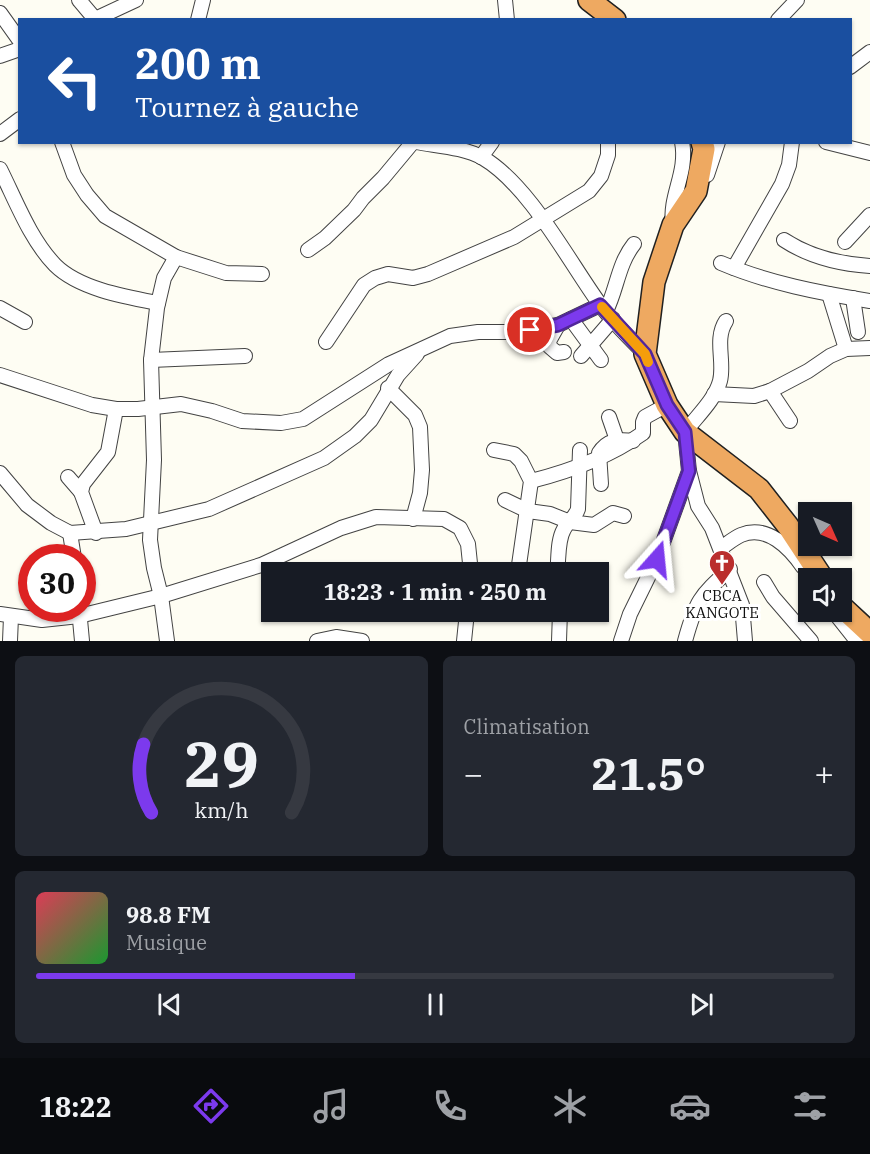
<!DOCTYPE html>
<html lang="fr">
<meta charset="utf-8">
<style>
body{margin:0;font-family:"IBM Plex Serif",serif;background:#242831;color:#f1f3f6;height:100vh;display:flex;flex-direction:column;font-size:22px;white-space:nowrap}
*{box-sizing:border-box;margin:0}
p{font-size:20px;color:#9ea1a6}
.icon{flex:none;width:33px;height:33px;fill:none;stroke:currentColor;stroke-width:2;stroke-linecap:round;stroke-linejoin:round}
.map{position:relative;height:641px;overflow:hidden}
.panel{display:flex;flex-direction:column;gap:15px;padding:15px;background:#0d0f14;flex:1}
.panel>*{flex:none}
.hud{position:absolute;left:18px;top:18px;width:834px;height:126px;border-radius:0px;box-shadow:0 2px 4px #0004;background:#1a4fa0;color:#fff;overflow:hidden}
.needle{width:39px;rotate:135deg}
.controls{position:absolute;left:798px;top:502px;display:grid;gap:12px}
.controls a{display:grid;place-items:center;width:54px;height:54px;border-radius:0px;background:#171b24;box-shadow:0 2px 4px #0004;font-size:30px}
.speed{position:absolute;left:18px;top:544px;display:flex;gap:12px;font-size:30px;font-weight:700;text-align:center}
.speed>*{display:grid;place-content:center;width:78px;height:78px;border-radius:50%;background:#171b24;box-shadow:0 2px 4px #0004;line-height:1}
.speed .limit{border:9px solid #d22;background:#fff;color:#111}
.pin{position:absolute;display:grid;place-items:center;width:51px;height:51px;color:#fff;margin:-26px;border:3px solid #fff;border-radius:50%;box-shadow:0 2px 6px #0007}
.me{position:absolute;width:66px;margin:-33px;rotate:18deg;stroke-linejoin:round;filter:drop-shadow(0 0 4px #0008)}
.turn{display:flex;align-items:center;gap:21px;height:126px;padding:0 18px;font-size:27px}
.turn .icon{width:78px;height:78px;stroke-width:2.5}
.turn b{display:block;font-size:42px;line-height:51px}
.big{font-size:45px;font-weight:700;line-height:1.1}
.panel .widget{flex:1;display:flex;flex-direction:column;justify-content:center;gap:9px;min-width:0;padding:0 21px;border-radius:9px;background:#242831}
.panel .dial{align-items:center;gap:0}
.dial svg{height:156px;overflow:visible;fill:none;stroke:#363941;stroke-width:7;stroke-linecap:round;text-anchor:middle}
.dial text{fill:#f1f3f6;stroke:none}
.song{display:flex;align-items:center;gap:18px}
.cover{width:72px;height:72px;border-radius:9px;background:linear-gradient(135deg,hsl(350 70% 55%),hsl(130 70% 35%))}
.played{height:6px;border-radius:3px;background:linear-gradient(90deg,#7c3aed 40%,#363941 40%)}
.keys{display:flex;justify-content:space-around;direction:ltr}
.heat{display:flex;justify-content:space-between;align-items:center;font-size:33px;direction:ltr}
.panel .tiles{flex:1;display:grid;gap:15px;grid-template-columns:1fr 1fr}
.widget:last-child{grid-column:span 2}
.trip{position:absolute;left:261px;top:562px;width:348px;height:60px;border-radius:0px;background:#171b24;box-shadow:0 2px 4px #0004;font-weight:700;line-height:60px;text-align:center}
.dock{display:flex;height:96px;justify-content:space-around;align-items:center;background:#090b0e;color:#9ea1a6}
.dock .icon{width:42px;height:42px}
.dock .on{color:#7c3aed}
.dock b{font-size:27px;color:#f1f3f6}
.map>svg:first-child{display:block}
</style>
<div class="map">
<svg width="870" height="641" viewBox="0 0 870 641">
<rect width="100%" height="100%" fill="#fefdf3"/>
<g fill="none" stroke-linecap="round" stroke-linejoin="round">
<g stroke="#434343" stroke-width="16">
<g id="minor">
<polyline points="79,0 95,19"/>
<polyline points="505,0 507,20"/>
<polyline points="0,13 20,41"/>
<polyline points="93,20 136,0"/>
<polyline points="198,20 203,0"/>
<polyline points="778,20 797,0"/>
<polyline points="0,56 20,49"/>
<polyline points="850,67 870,52"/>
<polyline points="0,134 20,119"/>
<polyline points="62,142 74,175 87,195 105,216 176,257 226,273 262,274"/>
<path d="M416 142C437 146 464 147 483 158 529 185 568 260 599 303 612 322 630 338 645 354"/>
<polyline points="826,142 870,153"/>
<polyline points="481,157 492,142"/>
<path d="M0 169C16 201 30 239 55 265 79 289 126 297 158 303"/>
<polyline points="707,175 718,142"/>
<path d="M673 225C669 195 688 173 682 142"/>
<path d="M784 240C810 257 839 264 870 266"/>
<polyline points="845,242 870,215"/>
<polyline points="308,250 325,238 354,210 363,198 383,178 413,142"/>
<path d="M721 263C768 283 820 293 870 301"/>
<polyline points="734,268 782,184 789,165 792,142"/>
<polyline points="829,294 846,349"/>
<polyline points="853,298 858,332"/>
<polyline points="0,308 25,322"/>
<path d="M606 311C617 289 618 264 634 244"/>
<polyline points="571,319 601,360"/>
<polyline points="558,325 549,341 550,347 557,353 564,352"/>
<polyline points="326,342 364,285 375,278 388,274 413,278 428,274 514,237 589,191 601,176 608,155 608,142"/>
<polyline points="581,356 613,319"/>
<polyline points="151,360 245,356"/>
<polyline points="0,375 92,405 116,409 138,409 181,404 212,411 242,421 281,423 303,419 389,364 450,336 478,332 514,332 558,325 600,305"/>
<polyline points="388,388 415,415 420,427 422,470 420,493 413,519"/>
<polyline points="770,391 790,421"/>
<polyline points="714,394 754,396 770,391 808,371 830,356 846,349 870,348"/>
<polyline points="609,417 617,440"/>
<polyline points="494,450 514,454 521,461 531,481 518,572"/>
<polyline points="689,471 698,506 712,528 742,605 745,641"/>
<polyline points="0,473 27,505 51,523 70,533 126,529 209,509 324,458 355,436 371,420 398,375 417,354"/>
<polyline points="68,477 81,492"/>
<path d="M531 481C571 471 609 457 643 433V422L645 417 667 405"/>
<path d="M601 484 599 453C607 440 618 439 633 441"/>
<polyline points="505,500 528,511 550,514 570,522 594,525 613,513 624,516"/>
<polyline points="70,533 74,558"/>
<polyline points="96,533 81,492 83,484 108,452 116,409"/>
<path d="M721 548C727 544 734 538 741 535 767 524 790 548 803 567"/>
<path d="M557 573C559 560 557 541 564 529 568 521 575 518 578 509L580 450"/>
<polyline points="764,582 773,597 811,641"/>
<polyline points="79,609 82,641"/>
<polyline points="834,612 857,641"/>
<polyline points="0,614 42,620 79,616 161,596 261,565 341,528 376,517 444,519 460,528 468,544 471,573"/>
<polyline points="10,641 11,617"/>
<polyline points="167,641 161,596 154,568 150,540 154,460 151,360 157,308 164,278 176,257"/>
<polyline points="317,641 336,637 362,641"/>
<polyline points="464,641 467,612"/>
<polyline points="559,641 560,612"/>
<path d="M621 641 630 614 657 559 689 471 685 432C696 417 715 400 720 381 725 362 714 339 726 321"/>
<path d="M685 641C696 601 699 597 730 569"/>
</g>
</g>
<g stroke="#212121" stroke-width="24">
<g id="highway">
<polyline points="589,0 615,20"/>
<polyline points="702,142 704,149 696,191 673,225 654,282 645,354 667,405 685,432 759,489 788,526 823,579"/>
<polyline points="842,607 870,633"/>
</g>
</g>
<use href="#minor" stroke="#fff" stroke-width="14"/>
<use href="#highway" stroke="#eea961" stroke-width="21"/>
</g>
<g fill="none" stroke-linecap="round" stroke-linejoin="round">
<g stroke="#51269a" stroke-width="15">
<polyline id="route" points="530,330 558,325 600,305 645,354 667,405 685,432 689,471 657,559"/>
</g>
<use href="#route" stroke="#7c3aed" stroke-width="10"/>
<polyline stroke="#f59e0b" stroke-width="10" points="602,307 645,354 648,362"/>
</g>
<defs>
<g id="church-pin" transform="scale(1.35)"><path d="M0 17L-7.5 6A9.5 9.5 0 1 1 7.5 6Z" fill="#ba2e2d" stroke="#fff"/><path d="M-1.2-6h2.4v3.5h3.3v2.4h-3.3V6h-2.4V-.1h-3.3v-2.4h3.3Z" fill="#fff"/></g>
</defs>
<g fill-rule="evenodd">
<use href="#church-pin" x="722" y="563"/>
</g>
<g text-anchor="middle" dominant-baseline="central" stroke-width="6" stroke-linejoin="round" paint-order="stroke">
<g font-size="15" fill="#101010" stroke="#fff">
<text x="722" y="595">CBCA<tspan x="722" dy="17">KANGOTE</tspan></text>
</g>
</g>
</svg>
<div class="controls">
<a><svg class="needle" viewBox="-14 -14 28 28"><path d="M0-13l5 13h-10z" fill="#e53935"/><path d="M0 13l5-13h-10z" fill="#9ea1a6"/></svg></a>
<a><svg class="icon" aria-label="sound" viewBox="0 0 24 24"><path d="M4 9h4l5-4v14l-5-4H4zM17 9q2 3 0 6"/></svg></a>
</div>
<div class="speed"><div class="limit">30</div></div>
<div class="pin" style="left:530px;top:330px;background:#d93025"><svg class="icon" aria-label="arrive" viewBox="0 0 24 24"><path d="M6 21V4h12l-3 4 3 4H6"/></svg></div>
<svg class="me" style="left:657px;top:559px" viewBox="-20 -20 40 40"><path d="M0-17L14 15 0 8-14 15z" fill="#7c3aed" stroke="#fff" stroke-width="4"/></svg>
<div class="trip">18:23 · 1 min · 250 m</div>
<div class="hud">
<div class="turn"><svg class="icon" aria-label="left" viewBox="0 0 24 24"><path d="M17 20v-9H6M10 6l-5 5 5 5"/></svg><div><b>200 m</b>Tournez à gauche</div></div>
</div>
</div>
<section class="panel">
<div class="tiles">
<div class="widget dial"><svg viewBox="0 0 100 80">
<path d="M14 69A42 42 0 1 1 86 69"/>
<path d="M14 69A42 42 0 0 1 10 34" stroke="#7c3aed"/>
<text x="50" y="56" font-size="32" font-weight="700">29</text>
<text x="50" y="72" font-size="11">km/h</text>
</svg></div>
<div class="widget"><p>Climatisation</p>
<div class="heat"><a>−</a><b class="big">21.5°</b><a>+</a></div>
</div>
<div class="widget">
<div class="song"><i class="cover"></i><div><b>98.8 FM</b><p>Musique</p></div></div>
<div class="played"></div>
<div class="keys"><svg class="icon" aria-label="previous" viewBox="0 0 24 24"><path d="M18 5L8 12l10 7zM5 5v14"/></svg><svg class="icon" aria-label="pause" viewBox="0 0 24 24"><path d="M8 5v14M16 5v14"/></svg><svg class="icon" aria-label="next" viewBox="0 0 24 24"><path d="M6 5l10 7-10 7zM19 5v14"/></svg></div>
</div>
</div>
</section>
<nav class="dock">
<b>18:22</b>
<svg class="icon on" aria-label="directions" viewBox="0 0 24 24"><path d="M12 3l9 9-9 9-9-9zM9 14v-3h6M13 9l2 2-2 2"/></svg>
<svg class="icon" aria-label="music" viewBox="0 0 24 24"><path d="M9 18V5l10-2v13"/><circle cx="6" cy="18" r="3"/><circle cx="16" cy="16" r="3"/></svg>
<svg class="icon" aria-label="phone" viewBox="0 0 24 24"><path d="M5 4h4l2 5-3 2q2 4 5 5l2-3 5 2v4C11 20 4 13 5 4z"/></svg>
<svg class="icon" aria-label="climate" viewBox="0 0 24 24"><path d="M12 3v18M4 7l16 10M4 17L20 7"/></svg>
<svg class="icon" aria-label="car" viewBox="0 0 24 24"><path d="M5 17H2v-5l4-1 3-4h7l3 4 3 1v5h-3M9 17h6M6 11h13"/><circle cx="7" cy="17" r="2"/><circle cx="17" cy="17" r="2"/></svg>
<svg class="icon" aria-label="filters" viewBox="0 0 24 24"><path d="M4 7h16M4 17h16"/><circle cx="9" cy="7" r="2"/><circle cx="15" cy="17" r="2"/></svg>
</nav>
